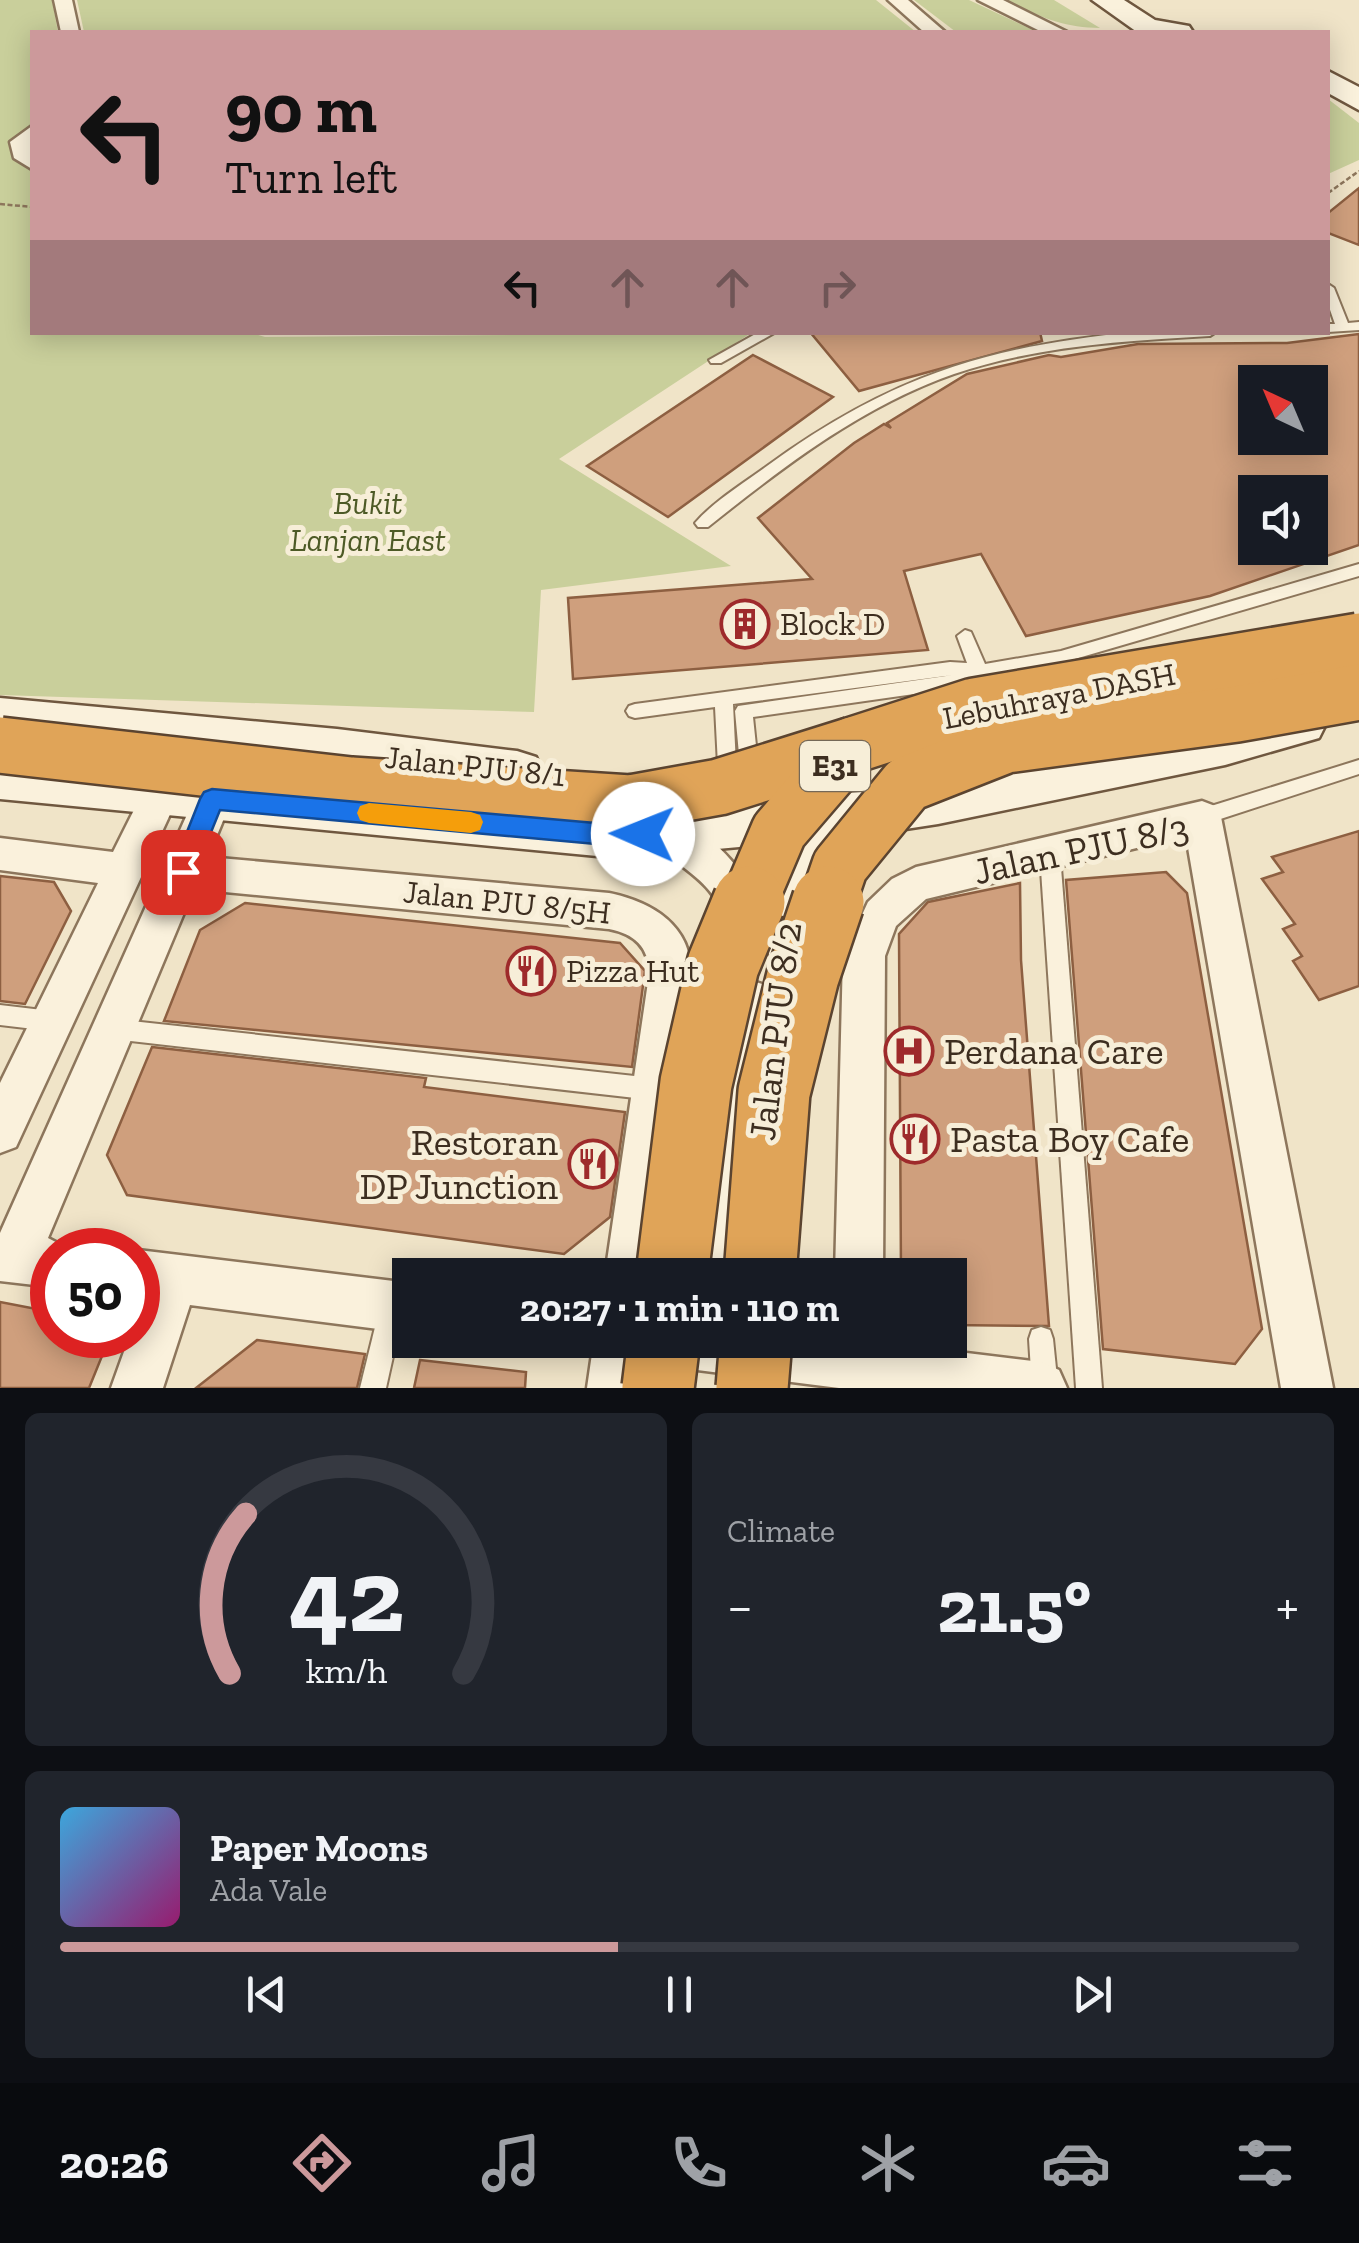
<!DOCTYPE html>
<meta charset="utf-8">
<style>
body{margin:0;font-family:"Zilla Slab",serif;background:#20242c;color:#f1f3f6;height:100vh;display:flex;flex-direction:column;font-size:38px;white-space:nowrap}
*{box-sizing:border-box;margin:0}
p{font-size:32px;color:#9ea1a6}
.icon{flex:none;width:55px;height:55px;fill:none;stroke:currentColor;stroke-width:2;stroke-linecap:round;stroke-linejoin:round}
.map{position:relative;height:1388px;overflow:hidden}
.sheet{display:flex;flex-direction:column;gap:25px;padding:25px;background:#0d0f14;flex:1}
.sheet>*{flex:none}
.guide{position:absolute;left:30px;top:30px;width:1300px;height:305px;border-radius:0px;box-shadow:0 5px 25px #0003;background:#cc999b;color:#111;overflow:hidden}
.needle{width:65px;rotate:316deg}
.controls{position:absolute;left:1238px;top:365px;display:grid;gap:20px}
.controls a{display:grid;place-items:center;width:90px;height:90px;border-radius:0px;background:#171b24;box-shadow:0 5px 25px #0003;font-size:50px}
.speed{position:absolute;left:30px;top:1228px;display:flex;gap:20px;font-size:50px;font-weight:700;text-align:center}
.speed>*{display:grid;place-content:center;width:130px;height:130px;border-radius:50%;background:#171b24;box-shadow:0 5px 25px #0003;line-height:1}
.speed .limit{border:15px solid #d22;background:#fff;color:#111}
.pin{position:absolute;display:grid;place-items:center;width:85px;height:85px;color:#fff;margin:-42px;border-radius:20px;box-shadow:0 5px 15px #0006}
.me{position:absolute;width:110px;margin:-55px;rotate:271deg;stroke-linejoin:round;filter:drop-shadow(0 0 8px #0008)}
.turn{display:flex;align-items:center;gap:35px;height:210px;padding:0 30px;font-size:45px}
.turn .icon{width:130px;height:130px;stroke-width:2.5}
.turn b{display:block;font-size:70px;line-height:85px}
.lanes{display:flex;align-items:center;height:95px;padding:0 30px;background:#0003;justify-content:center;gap:50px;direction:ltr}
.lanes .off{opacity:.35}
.big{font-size:75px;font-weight:800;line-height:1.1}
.sheet .tile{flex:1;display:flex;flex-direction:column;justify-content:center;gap:15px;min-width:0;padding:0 35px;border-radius:15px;background:#20242c}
.sheet .dial{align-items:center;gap:0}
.dial svg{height:260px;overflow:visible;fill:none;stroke:#363941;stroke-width:7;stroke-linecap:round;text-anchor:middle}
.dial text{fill:#f1f3f6;stroke:none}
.song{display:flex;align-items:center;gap:30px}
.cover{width:120px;height:120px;border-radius:15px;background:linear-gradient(135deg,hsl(200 70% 55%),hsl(320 70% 35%))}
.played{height:10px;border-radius:5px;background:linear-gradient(90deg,#cc999b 45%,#363941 45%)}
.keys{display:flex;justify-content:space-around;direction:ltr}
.heat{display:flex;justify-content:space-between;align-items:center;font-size:55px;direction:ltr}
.sheet .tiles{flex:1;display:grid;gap:25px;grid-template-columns:1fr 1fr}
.tile:last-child{grid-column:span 2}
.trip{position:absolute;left:392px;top:1258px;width:575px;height:100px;border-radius:0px;background:#171b24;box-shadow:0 5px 25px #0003;font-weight:800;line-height:100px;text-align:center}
.tabs{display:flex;height:160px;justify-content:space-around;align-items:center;background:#090b0e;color:#9ea1a6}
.tabs .icon{width:70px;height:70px}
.tabs .on{color:#cc999b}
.tabs b{font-size:45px;color:#f1f3f6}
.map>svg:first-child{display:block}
</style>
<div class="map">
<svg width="1359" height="1388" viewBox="0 0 1359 1388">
<rect width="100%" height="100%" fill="#f0e4c8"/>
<g fill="#c9cf9b">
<polygon points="0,0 52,0 58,32 32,32 32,124 16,140 19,161 32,170 32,332 248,332 265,337 751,333 559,459 731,566 541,590 534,712 0,695"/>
<polygon points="77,0 876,0 916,32 84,32"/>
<polygon points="914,0 969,0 1037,32 956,32"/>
<path d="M1008 0H1054L1100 28C1064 28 1039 17 1008 0Z"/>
<polygon points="1328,99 1359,123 1359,160 1328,174"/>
</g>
<g fill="#cf9f7d" stroke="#8d5f41" stroke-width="2.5" fill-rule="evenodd">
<polygon points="1359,188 1359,245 1328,233 1328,213"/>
<polygon points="810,332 1040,332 1042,341 859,391"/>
<path d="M1359 334V545L1210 596 1026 636 981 554 904 571 928 650 573 679 568 598 812 579 758 518 854 443 884 424 891 428 887 423 967 374 1049 355 1061 357 1138 344 1287 343ZM1255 382H1310V438H1255ZM1255 492H1310V548H1255Z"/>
<polygon points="753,355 833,397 668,517 587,466"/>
<polygon points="1359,831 1359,986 1319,1000 1293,961 1302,956 1283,929 1295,924 1262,879 1283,872 1272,857"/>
<polygon points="1166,872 1187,893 1262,1329 1235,1364 1103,1349 1066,880"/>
<polygon points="0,876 54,882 71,911 25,1004 0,1001"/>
<polygon points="1020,883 1021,960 1049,1326 950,1325 950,1275 901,1275 899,934 928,902"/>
<polygon points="245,903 620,943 645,971 632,1067 164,1021 200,930"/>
<polygon points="152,1047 426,1078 424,1087 625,1112 610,1217 564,1254 127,1195 107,1155"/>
<polygon points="0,1302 52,1312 52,1335 75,1335 80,1348 102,1356 89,1388 0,1388"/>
<polygon points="257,1340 365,1354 357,1388 196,1388"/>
<polygon points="420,1360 526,1372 525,1388 414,1388"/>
</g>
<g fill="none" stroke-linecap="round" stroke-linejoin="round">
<g stroke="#8d765c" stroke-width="4">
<g id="lane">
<polygon points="1328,284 1334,288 1348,323 1359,322 1359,330 1328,332 1328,324 1335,324 1328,304"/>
<polygon points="759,332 776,332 721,363 711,363 709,360"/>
<path d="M1136 332H1216L1210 336C1124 341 1036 346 954 374 862 406 783 467 708 527H698L695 523C714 501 744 483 767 466 889 377 987 346 1136 332Z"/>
<polygon points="1359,564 1359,576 1061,663 982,677 956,688 753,717 758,765 755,770 743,770 740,765 735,711 738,706 953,675 733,704 736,765 733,770 721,770 718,765 715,707 635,718 629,716 626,711 629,706 635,704 950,662 967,663 957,636 965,630 971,632 985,664 1061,651"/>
<polygon points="1359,760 1359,774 1202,825 1195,823 1193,817 1195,811"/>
<polygon points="1050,847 1057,849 1060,855 1102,1388 1076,1388 1040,855 1043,849"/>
<polygon points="0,1005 51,1011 59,1014 62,1021 59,1028 51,1031 0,1025"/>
<polygon points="113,1019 653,1078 661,1081 664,1089 661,1097 653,1100 113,1039 105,1036 102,1029 105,1022"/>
<polygon points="392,1295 401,1298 404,1307 386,1388 360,1388 380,1307 383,1298"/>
<polygon points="1041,1327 1050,1330 1053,1339 1058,1388 1032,1388 1029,1339 1032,1330"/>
</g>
</g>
<g stroke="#8d765c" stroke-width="5">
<g id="street">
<polygon points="54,0 72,0 79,32 61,32"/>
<polygon points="888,0 908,0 945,32 924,32"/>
<polygon points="978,0 1003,0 1067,32 1042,32"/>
<polygon points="32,126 32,169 14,158 10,142"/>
<polygon points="160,780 173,784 179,795 16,1147 0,1153 0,1083 98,883 0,870 0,838 113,852 147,784"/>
<path d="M213 784 226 788 232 799 208 857 609 893C652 902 692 925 691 975L653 1275H605L649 975C650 948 635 934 609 929L194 889 48 1238 71 1250H52V1287L0 1281V1233L194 799 200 788Z"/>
<polygon points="1202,801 1215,806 1221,817 1333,1388 1281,1388 1186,836 926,899 896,926 885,956 883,1275 835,1275 843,956 868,902 892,879 916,867"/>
<path d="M848 808 861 813 867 824 819 885 799 959 785 964 771 959C750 914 803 824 848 808Z"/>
<path d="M669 817C716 833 747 874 767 917L761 929 747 935C726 927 722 904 707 888 690 868 661 856 650 833L655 822Z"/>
<polygon points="747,979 762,984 768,998 741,1275 693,1275 726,998 732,984"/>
<polygon points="138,1250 410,1283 410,1333 190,1305 163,1388 111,1388 130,1335 138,1335 142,1299 138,1298"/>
<polygon points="594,1340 860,1340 1041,1362 1059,1370 1067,1388 839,1388 658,1365 642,1358 639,1388 587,1388"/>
</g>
</g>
<g stroke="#6f573f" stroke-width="5">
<g id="secondary">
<polygon points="1092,0 1124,0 1155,20 1189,26 1193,32 1137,32"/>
<polygon points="1328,71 1359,87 1359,110 1328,93"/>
<polygon points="0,698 337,729 517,751 536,757 543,772 536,787 517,793 337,771 0,738"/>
<polygon points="1301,704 1319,710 1326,724 1319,738 1225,765 938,824 860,836 618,858 0,799 0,757 618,812 860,792 938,780 1225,725"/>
</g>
</g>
<g stroke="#8d765c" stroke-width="2.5" stroke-dasharray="5 2.5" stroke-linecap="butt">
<polyline points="1328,193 1359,171"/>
<polyline points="0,204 32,207"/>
</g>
<use href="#lane" fill="#faf1dc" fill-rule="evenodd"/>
<use href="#street" fill="#faf1dc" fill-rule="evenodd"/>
<use href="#secondary" fill="#faf1dc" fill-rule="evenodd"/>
<g stroke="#5b4430" stroke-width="60" stroke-linecap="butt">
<g id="highway-bridge-far1">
<polyline points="0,745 351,785 630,803 719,787 853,745"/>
<polyline points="748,904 779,831 853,745 974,706 1359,641"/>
<polyline points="827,904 840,866 907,784 1006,745 1237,714 1359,692"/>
</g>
</g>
<g stroke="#5b4430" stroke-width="76" stroke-linecap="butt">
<g id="highway-bridge">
<polyline points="672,1275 696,1083 723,965 749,902"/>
<polyline points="760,1275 774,1092 803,976 828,902"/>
<polyline points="658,1388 664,1340"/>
<polyline points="752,1388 756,1340"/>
</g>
</g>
<use href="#highway-bridge-far1" stroke="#e0a458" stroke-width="55"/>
<use href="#highway-bridge" stroke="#e0a458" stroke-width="71"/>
</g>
<polygon fill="#1a73e8" stroke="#114b97" stroke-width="2.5" points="212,789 618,825 652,827 656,834 652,842 618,846 220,810 192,879 183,882 174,879 171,872 200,799 204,792"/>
<polygon fill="#f59e0b" points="369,803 471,812 480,815 483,822 480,830 471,833 369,823 360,820 357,813 360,806"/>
<defs>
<g id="building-ring" transform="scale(2.5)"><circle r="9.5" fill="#f7eed8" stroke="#9e2a2b" stroke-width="1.5"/><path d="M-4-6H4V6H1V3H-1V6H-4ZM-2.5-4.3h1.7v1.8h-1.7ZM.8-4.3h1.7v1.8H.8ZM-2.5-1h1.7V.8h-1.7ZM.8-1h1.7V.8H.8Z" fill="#9e2a2b"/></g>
<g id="restaurant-ring" transform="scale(2.5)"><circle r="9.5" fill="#f7eed8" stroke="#9e2a2b" stroke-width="1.5"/><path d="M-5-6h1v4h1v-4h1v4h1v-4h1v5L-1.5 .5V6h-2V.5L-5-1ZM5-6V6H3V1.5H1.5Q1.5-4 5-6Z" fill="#9e2a2b"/></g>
<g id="hospital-ring" transform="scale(2.5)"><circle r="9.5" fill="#f7eed8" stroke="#9e2a2b" stroke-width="1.5"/><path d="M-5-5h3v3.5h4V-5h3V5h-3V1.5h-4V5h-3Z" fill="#9e2a2b"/></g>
</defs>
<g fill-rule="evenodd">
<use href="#building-ring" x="745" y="624"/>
<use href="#restaurant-ring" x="531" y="971"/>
<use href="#hospital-ring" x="909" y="1051"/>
<use href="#restaurant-ring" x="915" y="1139"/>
<use href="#restaurant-ring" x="593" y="1164"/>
</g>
<g text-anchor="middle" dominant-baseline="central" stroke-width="10" stroke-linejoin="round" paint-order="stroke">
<rect fill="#f7eed8" stroke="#756857" stroke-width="2.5" x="800" y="741" width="70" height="50" rx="8"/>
<g font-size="30" font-weight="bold" fill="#3d2e20">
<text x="835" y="766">E31</text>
</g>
<g font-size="32" font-style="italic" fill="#4d5a26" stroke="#f7eed8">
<text x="368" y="503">Bukit<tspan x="368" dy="37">Lanjan East</tspan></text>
</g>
<g font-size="32" fill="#3d2e20" stroke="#f7eed8" text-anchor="start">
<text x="780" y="624">Block D</text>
<text x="566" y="971">Pizza Hut</text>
</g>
<g font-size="32" fill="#3d2e20" stroke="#f7eed8">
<text transform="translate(1059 696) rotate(-11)">Lebuhraya DASH</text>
<text transform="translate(475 766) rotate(6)">Jalan PJU 8/1</text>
<text transform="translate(507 902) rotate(6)">Jalan PJU 8/5H</text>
</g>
<g font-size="38" fill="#3d2e20" stroke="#f7eed8">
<text transform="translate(1081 849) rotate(-12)">Jalan PJU 8/3</text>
<text transform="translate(775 1031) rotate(-83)">Jalan PJU 8/2</text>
</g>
<g font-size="38" fill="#3d2e20" stroke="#f7eed8" text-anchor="start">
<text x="944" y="1051">Perdana Care</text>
<text x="950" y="1139">Pasta Boy Cafe</text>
<text x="558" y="1142" text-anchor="end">Restoran<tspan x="558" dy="44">DP Junction</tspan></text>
</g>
</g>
</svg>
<div class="controls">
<a><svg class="needle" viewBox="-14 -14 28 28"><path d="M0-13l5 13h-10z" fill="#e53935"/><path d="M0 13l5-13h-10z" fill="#9ea1a6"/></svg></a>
<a><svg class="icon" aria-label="sound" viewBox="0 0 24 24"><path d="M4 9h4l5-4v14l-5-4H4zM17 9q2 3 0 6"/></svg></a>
</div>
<div class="speed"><div class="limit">50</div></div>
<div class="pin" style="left:183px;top:872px;background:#d93025"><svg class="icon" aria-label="arrive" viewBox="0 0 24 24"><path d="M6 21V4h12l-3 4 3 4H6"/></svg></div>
<svg class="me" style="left:643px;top:834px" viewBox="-20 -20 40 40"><circle r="19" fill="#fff"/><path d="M0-13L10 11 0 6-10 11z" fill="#1a73e8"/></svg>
<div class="trip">20:27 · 1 min · 110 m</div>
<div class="guide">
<div class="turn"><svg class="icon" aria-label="left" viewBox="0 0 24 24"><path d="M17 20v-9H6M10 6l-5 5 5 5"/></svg><div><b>90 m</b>Turn left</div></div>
<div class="lanes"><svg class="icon" aria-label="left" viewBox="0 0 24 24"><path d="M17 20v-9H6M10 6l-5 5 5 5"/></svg><svg class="icon off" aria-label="ahead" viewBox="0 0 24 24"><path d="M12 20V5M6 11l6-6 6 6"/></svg><svg class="icon off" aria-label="ahead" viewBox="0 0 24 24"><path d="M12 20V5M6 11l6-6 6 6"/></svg><svg class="icon off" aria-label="right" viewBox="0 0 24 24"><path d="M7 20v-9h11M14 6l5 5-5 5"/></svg></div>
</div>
</div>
<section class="sheet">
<div class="tiles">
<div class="tile dial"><svg viewBox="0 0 100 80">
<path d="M14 69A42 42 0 1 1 86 69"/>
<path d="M14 69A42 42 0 0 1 19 20" stroke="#cc999b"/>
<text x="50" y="56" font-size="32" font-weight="700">42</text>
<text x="50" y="72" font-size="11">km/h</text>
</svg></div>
<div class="tile"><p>Climate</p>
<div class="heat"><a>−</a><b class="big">21.5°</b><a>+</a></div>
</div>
<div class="tile">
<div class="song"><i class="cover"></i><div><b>Paper Moons</b><p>Ada Vale</p></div></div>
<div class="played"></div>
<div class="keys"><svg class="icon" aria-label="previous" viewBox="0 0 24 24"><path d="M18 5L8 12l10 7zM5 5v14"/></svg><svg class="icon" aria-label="pause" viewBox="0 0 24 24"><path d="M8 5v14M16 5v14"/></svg><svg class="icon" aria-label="next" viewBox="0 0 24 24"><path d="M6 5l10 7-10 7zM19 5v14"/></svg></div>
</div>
</div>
</section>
<nav class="tabs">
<b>20:26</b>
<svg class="icon on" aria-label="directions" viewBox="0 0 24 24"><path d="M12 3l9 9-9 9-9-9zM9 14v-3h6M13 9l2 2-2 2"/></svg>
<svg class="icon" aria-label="music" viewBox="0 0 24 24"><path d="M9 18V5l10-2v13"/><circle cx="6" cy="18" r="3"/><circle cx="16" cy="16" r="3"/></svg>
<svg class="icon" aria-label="phone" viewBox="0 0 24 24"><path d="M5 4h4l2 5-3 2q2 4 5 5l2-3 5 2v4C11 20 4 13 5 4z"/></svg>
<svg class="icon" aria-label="climate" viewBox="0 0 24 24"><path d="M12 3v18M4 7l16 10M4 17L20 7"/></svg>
<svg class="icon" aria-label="car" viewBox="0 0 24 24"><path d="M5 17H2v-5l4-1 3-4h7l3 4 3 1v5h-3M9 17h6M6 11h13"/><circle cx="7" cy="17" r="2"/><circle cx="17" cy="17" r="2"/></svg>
<svg class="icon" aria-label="filters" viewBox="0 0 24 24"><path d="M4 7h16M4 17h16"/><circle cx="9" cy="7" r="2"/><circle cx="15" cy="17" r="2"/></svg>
</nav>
